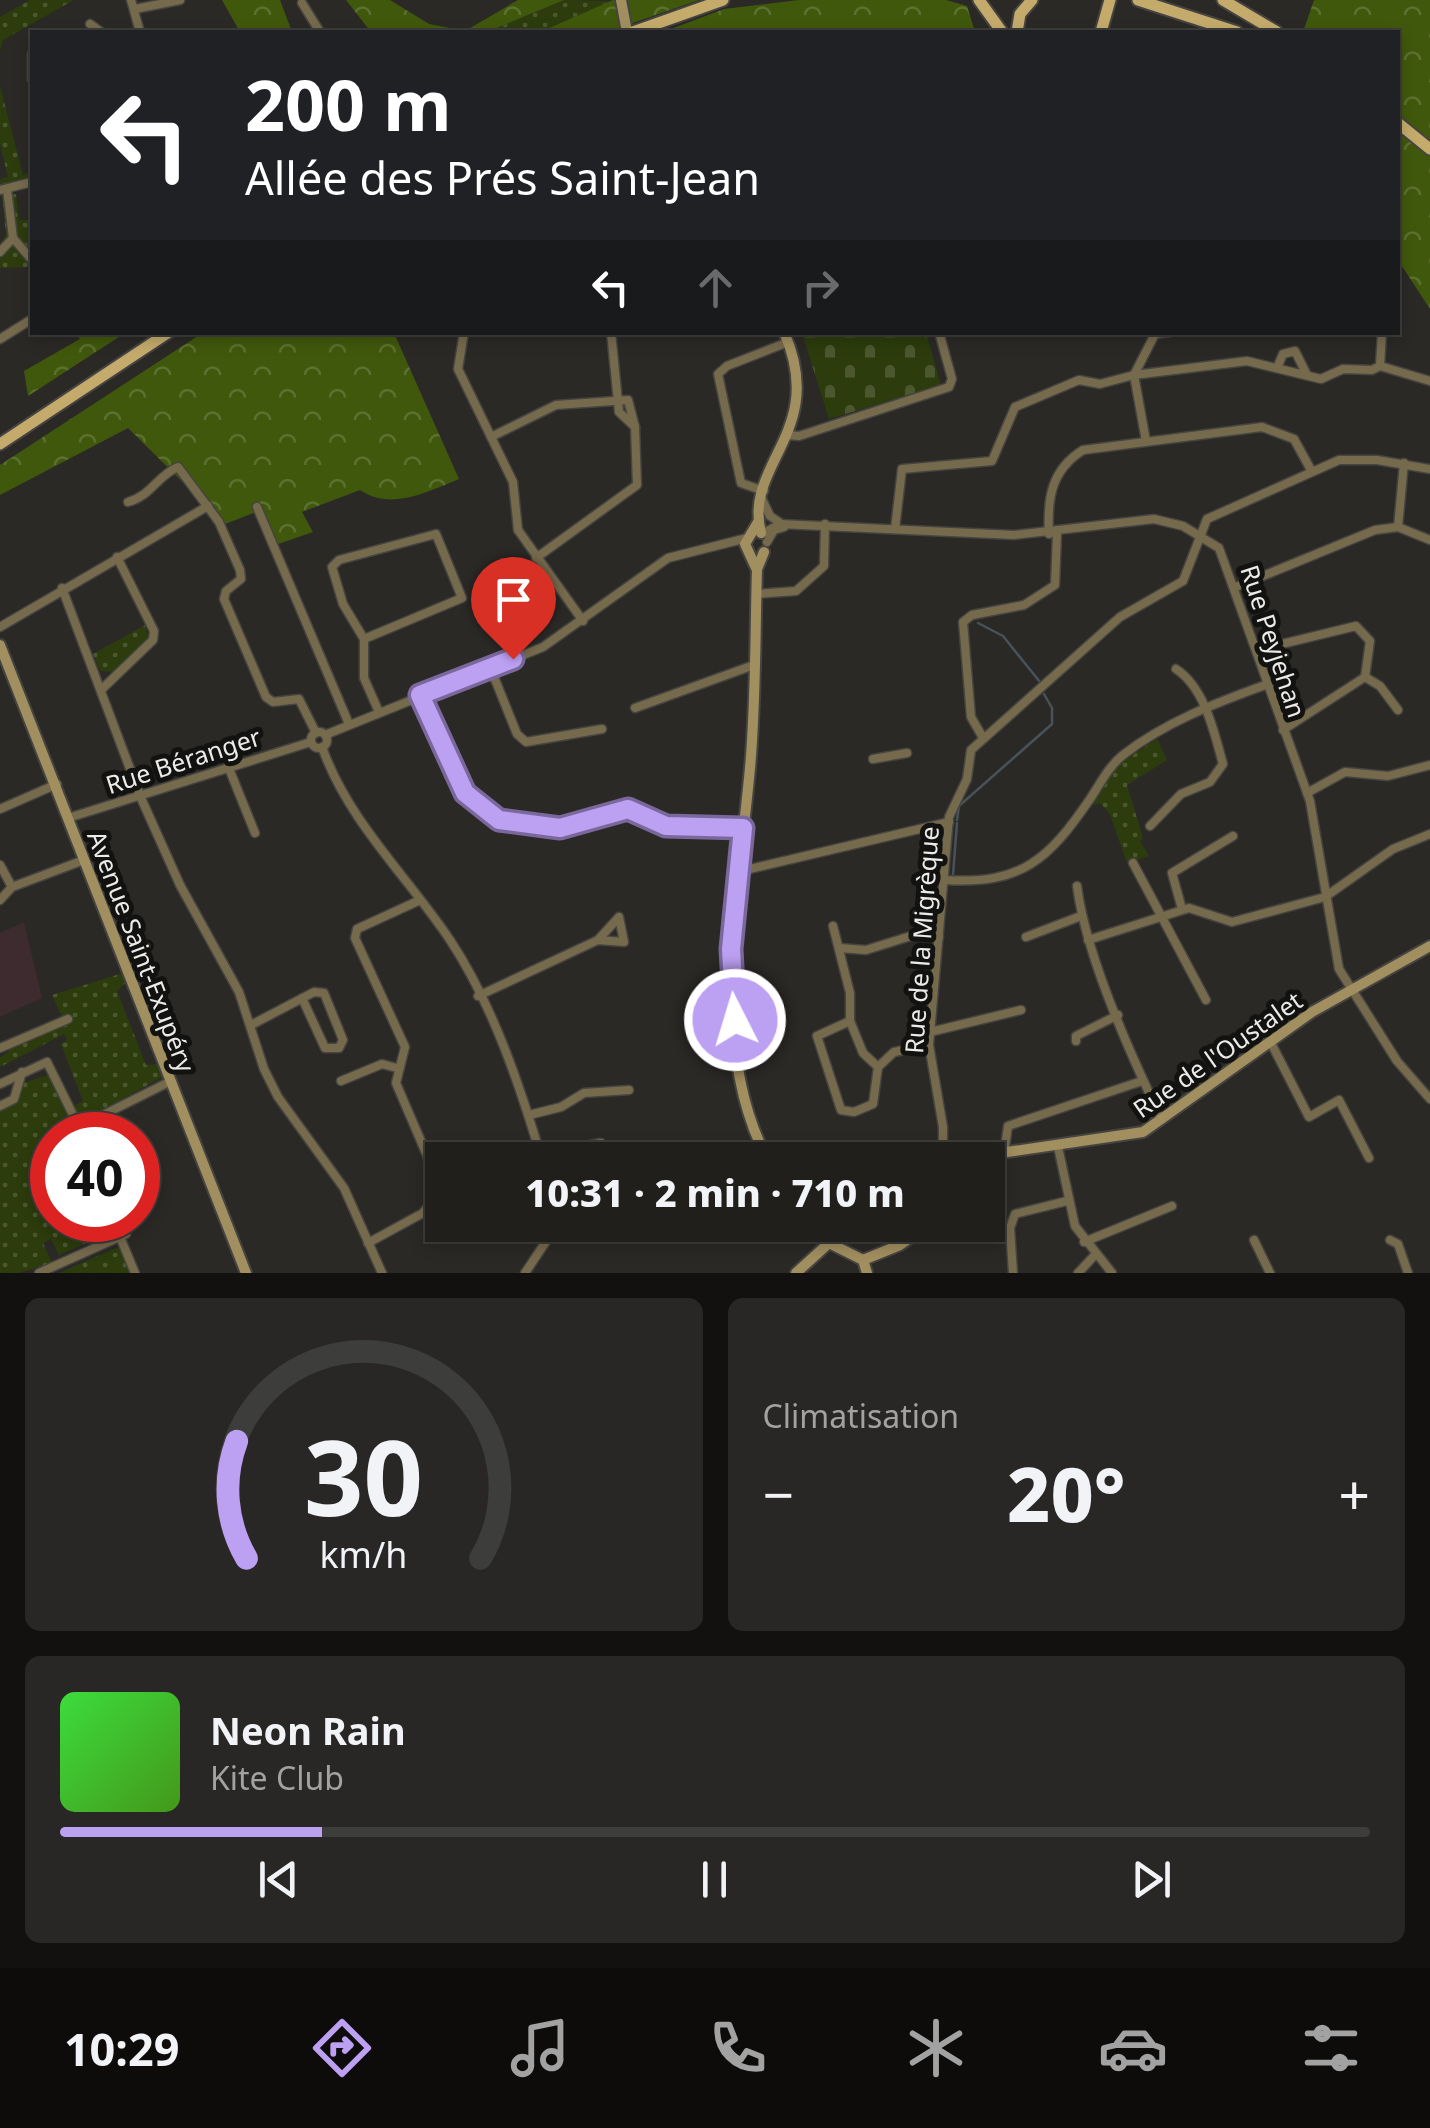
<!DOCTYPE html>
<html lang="fr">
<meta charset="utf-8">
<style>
body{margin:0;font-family:"Noto Sans",sans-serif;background:#282725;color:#f1f3f6;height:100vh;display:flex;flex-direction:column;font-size:38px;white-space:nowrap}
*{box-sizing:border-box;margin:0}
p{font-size:32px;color:#a2a2a3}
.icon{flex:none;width:55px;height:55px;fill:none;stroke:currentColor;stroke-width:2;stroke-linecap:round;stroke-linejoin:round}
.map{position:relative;height:1273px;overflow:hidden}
.sheet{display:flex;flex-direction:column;gap:25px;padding:25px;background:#12110f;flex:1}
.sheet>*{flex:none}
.guide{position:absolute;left:30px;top:30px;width:1370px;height:305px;border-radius:0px;box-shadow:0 5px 15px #0003,0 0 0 2px #3d3d3b;background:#202124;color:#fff;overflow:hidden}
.speed{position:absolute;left:30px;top:1112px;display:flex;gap:20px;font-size:50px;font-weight:700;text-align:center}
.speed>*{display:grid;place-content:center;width:130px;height:130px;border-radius:50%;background:#201f1c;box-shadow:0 5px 15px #0003,0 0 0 2px #3d3d3b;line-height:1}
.speed .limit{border:15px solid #d22;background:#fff;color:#111}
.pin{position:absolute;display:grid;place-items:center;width:85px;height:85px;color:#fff;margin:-102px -42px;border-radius:50% 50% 50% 0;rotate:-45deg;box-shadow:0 0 10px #0007}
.pin .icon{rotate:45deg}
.me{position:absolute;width:110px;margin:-55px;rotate:355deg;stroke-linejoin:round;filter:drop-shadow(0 0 8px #0008)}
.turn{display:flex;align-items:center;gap:35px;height:210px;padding:0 50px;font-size:45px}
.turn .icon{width:130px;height:130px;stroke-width:2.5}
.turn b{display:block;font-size:70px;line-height:85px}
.lanes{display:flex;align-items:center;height:95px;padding:0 50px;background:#0003;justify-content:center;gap:50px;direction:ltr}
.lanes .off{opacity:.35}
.big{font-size:75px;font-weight:800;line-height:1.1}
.sheet .tile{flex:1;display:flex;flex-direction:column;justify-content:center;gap:15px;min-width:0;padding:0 35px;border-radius:15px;background:#282725}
.sheet .dial{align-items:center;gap:0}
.dial svg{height:260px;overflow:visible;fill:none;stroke:#3d3d3b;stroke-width:7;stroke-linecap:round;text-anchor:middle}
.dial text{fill:#f1f3f6;stroke:none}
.song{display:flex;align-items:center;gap:30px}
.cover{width:120px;height:120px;border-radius:15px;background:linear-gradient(135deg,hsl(120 70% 55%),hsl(100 70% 35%))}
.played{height:10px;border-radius:5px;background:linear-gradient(90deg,#bca0f2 20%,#3d3d3b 20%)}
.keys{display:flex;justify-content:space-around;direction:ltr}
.heat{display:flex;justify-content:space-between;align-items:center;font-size:55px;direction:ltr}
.sheet .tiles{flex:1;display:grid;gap:25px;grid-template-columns:1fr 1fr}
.tile:last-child{grid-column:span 2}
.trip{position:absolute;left:425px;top:1142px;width:580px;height:100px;border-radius:0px;background:#201f1c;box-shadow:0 5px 15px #0003,0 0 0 2px #3d3d3b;font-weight:800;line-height:100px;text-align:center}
.tab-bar{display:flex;height:160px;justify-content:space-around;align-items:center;background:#0d0c0b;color:#a2a2a3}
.tab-bar .icon{width:70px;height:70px}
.tab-bar .current{color:#bca0f2}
.tab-bar b{font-size:45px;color:#f1f3f6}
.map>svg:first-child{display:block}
</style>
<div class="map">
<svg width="1430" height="1273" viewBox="0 0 1430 1273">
<defs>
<pattern id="green-dots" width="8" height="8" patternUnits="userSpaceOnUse" patternTransform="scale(2.5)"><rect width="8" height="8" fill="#2c3c0c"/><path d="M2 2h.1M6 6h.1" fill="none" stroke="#4b582f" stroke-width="1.8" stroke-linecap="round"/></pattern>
<pattern id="forest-crowns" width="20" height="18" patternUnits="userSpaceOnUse" patternTransform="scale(2.5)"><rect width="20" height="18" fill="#40580c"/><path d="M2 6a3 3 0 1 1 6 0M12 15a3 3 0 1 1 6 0" fill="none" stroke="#5c702f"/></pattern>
<pattern id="cemetery-stones" width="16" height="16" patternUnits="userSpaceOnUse" patternTransform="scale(2.5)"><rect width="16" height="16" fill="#2c3c0c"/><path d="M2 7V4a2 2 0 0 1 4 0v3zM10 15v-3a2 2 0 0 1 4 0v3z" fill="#4b582f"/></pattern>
</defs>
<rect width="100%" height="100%" fill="#2a2926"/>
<polygon fill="#3e2b2f" points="24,922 42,998 0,1017 0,933"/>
<g fill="url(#green-dots)">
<polygon points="30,0 74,0 3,40 0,51 0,17"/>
<polygon points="564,0 611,1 540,32 487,32"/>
<polygon points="0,86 23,175 32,172 31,178 1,187 1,196 16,194 19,220 32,220 32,267 0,268 0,243 6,235 0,179 8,177 0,144"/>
<polygon points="145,625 148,637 113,672 100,671 93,654"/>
<polygon points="1157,739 1167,760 1127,785 1143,838 1140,841 1149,856 1127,863 1110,814 1100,803 1088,807 1119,764"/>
<polygon points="123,973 126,982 117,991 146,1065 161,1064 166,1075 82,1121 74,1106 83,1101 61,1044 67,1040 64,1034 0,1067 0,1057 9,1052 7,1047 65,1023 52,995"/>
<polygon points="48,1075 77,1135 52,1135 52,1220 91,1220 70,1230 74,1241 95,1234 105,1222 112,1237 105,1240 103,1236 59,1255 51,1239 43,1243 52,1263 19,1273 0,1273 0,1111 18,1103 23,1083"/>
<polygon points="118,1247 130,1273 59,1273"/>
</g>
<g fill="url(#forest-crowns)">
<polygon points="222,0 280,0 292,32 240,32"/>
<polygon points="346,0 390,0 429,24 465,31 518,0 564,0 487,32 371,32"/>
<polygon points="613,0 699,0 607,32 540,32"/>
<polygon points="799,0 946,0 967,6 975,32 663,32 724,9"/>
<polygon points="1314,0 1430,0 1430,309 1398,260 1398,32 1303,32"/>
<path d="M204 332 394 333 459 479C427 492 391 511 360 490L302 512 313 532 278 544 261 510 225 524 128 428 0 495V465Z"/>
<polygon points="76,333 125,333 28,396 24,371 80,339"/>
</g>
<polygon fill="url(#cemetery-stones)" points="802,333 926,333 941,385 829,419"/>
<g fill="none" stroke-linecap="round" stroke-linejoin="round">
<g stroke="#47525a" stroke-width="2.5">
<polyline points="978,623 1003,636 1040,682"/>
<polyline points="957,820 959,806 1052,724 1052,708 1044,694"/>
<polyline points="953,875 957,823"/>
</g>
<g stroke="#454441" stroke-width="11">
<g id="street">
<polyline points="131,0 140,32"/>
<polyline points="302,3 320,32"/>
<polyline points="135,9 180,0"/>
<polyline points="90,24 101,32"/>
<polyline points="32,54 32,79"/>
<polyline points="7,189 13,238 32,260"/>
<polyline points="0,190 32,182"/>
<polyline points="0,252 13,238"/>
<polyline points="464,332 458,369 513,482 518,530 583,621"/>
<polyline points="1170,332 1155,334 1134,375 1247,361 1321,379 1343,369 1372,370 1380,366"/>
<polyline points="0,339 32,319"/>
<polyline points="1380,366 1430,381"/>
<polyline points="1380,366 1382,332"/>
<polyline points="1277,368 1283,354 1295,351 1307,375"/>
<polyline points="787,435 799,436 949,387 952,379 939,332"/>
<polyline points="491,437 556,405 628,400 635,427"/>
<polyline points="764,491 741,483 718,374 727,366 788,342"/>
<polyline points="762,499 770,516 779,522"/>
<path d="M128 502C151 496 158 475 178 467L219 522 240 570 241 579 226 591 224 599 266 697 273 702 299 699 316 733"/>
<polyline points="257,507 349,724"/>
<polyline points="1398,527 1404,463"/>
<polyline points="895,529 902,469 992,461 1015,407 1079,380 1100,384 1134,375 1146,441"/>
<polyline points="762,534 780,524 1014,535 1154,519 1183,526 1219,548 1310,801 1339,969 1397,1061 1430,1099"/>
<path d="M1049 534C1047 499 1051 470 1083 450L1262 427 1294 439 1311 470"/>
<polyline points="767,542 774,530 784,527"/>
<polyline points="536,558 637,485 635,427 619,412 611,332"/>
<polyline points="1236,587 1375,530 1398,527 1430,540"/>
<polyline points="62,588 141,798 180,885 239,992 264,1069 278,1097 344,1188 382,1273"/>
<polyline points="756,594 796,591 824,566 825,524"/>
<polyline points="0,627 208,506"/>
<polyline points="364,639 462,598 436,534 339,560 332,567 343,604 364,639 364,678 379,712"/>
<polyline points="1257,650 1356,626 1370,641 1365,677 1283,730"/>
<polyline points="490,667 517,734 526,742 602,729"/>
<polyline points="1365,677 1380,686 1398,710"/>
<polyline points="102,689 153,640 154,631 117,557"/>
<polyline points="420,695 465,793 499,820 560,828 628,809 645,813 666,826 743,828"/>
<polyline points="635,708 754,665"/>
<circle cx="319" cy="740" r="8"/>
<polyline points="325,735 543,647 668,558 747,538"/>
<polyline points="982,736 971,717 963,622 972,615 1024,605 1055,585 1057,534"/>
<path d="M322 747C348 821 408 877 450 940 493 1005 520 1086 542 1160"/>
<polyline points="873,759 907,753"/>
<polyline points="228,766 255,833"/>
<polyline points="1307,793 1345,772 1388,776 1430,765"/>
<polyline points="0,809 57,784"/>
<polyline points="68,818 311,742"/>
<path d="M1150 826 1181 794 1210 782 1223 764C1214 732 1205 688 1176 669"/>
<polyline points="1133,863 1206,1000"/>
<polyline points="0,865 12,887"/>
<polyline points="737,872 949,822"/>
<path d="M945 880C1022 885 1049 859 1090 799 1100 784 1109 766 1123 755 1165 722 1218 702 1268 684"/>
<path d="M1077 886C1086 956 1131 1056 1162 1120"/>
<polyline points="0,900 12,887 84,860"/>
<polyline points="1182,909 1172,873 1233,836"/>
<polyline points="833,926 850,993 850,1021 863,1053 878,1067 894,1052 929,1045"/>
<polyline points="1026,937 1081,916"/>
<polyline points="1088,940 1189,908 1232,922 1325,897 1393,849 1430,834"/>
<polyline points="839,948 866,950 914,935 939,937"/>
<polyline points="478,996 598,940 624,942 619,917 598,940"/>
<polyline points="850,1021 817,1036 841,1110 854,1112 873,1104 878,1067"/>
<polyline points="251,1025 314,992 324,993 343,1040 339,1048 325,1048 302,998"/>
<polyline points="930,1032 1021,1010"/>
<polyline points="1076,1041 1076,1036 1118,1015"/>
<polyline points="1270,1041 1309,1117 1339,1100 1369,1158"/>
<polyline points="0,1048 68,1019"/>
<polyline points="341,1081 382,1064 397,1068"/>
<polyline points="0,1084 47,1062 79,1127"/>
<polyline points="0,1106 14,1099 22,1072"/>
<polyline points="529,1115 561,1107 584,1093 629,1090"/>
<polyline points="82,1135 79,1127 171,1081"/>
<polyline points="1058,1147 1075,1226 1112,1273"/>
<polyline points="1004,1154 1008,1126 1142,1081"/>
<polyline points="540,1155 601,1143"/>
<polyline points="428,1159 448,1151 459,1160"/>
<polyline points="943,1160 943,1127 929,1045 949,817 967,779 971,750 1120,617 1183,581 1207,519 1339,460 1377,460 1430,469"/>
<polyline points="467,1225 475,1234 482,1233 487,1225"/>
<polyline points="120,1237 135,1273"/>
<polyline points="1254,1240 1270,1273"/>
<polyline points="1390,1240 1398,1244 1408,1273"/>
<polyline points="1084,1242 1172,1206"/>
<polyline points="368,1243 423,1213 437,1194 435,1174 396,1083 405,1047 355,938 357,929 418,901"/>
<polyline points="39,1273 126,1234 120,1220"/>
<polyline points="525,1273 557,1225"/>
<polyline points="1013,1273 1010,1228 1015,1214 1067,1201"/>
<polyline points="1078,1273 1094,1256"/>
</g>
</g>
<g stroke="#454441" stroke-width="14">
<g id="secondary">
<polyline points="621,0 627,32"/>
<path d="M761 533C743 463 828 432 784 332"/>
<path d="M764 552 757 569C755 635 756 702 750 768 739 889 707 1048 768 1160"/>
<polyline points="756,568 745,544 758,522"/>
<polyline points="0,645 246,1273"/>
<polyline points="953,1160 1143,1132 1312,1012 1430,946"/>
<polyline points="818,1225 829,1243"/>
<polyline points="829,1243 863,1260 867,1273"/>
<polyline points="863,1260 900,1245 929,1225"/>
<polyline points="796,1273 829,1243"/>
</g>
</g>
<g stroke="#454441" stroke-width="15">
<g id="primary">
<polyline points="979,0 1002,32"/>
<polyline points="1138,0 1237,32"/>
<polyline points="1223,0 1277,32"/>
<polyline points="633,32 723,0"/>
<polyline points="1017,32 1020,14 1032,0"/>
<polyline points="1101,32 1110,0"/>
<polyline points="1398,123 1430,149"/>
<polyline points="0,444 169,332"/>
</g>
</g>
<use href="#street" stroke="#766a4d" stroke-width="8"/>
<use href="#secondary" stroke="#a28f5f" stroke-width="10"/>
<use href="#primary" stroke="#c4ab6c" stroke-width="11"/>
</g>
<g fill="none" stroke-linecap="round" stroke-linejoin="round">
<g stroke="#7a689d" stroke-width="25">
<polyline id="route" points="513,659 420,695 465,793 499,820 560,828 628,809 666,826 743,828 731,949 735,1020"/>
</g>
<use href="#route" stroke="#bca0f2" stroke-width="18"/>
</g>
<g text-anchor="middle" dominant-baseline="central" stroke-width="10" stroke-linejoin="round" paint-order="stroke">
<g font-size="25" fill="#ecebe9" stroke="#121211">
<text transform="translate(1274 641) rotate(72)">Rue Peyjehan</text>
<text transform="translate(183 760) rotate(-18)">Rue Béranger</text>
<text transform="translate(921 940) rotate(-86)">Rue de la Migrèque</text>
<text transform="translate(142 951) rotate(69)">Avenue Saint-Exupéry</text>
<text transform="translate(1217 1054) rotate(-35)">Rue de l'Oustalet</text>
</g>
</g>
</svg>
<div class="speed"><div class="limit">40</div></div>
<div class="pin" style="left:513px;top:659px;background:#d93025"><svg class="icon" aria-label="arrive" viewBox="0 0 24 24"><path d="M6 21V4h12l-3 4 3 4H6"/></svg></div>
<svg class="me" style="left:735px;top:1020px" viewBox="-20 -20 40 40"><circle r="17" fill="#bca0f2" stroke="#fff" stroke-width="3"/><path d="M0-11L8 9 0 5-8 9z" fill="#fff"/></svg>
<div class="trip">10:31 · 2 min · 710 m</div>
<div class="guide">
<div class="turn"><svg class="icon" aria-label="left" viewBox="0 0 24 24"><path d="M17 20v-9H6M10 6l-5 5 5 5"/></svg><div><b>200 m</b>Allée des Prés Saint-Jean</div></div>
<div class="lanes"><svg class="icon" aria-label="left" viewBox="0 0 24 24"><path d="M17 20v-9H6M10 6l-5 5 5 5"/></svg><svg class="icon off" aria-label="ahead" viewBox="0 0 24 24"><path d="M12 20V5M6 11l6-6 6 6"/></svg><svg class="icon off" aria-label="right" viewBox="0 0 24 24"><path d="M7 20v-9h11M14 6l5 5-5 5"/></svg></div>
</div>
</div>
<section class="sheet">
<div class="tiles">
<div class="tile dial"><svg viewBox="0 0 100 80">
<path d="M14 69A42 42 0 1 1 86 69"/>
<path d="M14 69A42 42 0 0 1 11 33" stroke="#bca0f2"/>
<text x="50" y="56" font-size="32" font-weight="700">30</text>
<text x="50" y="72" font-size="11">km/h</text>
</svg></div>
<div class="tile"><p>Climatisation</p>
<div class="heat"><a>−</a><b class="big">20°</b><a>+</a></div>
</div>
<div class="tile">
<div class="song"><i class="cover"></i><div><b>Neon Rain</b><p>Kite Club</p></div></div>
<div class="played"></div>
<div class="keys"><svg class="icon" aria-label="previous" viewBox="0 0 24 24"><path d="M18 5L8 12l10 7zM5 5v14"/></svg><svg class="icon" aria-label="pause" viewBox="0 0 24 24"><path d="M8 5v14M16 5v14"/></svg><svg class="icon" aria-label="next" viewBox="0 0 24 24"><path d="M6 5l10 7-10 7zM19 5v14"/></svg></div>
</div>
</div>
</section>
<nav class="tab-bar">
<b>10:29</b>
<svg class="icon current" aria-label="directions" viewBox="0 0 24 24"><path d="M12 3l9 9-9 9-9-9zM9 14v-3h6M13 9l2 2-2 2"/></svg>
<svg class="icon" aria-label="music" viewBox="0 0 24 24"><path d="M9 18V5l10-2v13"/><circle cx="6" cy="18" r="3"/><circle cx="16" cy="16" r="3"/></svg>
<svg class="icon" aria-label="phone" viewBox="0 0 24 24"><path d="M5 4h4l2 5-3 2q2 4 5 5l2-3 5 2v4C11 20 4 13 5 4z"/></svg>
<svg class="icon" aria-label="climate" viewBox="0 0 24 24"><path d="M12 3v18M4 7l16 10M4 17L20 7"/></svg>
<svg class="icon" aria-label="car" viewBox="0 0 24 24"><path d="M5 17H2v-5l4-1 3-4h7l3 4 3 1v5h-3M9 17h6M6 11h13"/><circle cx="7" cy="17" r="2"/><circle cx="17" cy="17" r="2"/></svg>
<svg class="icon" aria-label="filters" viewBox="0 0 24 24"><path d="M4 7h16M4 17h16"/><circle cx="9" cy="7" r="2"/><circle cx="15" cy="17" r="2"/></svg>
</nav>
